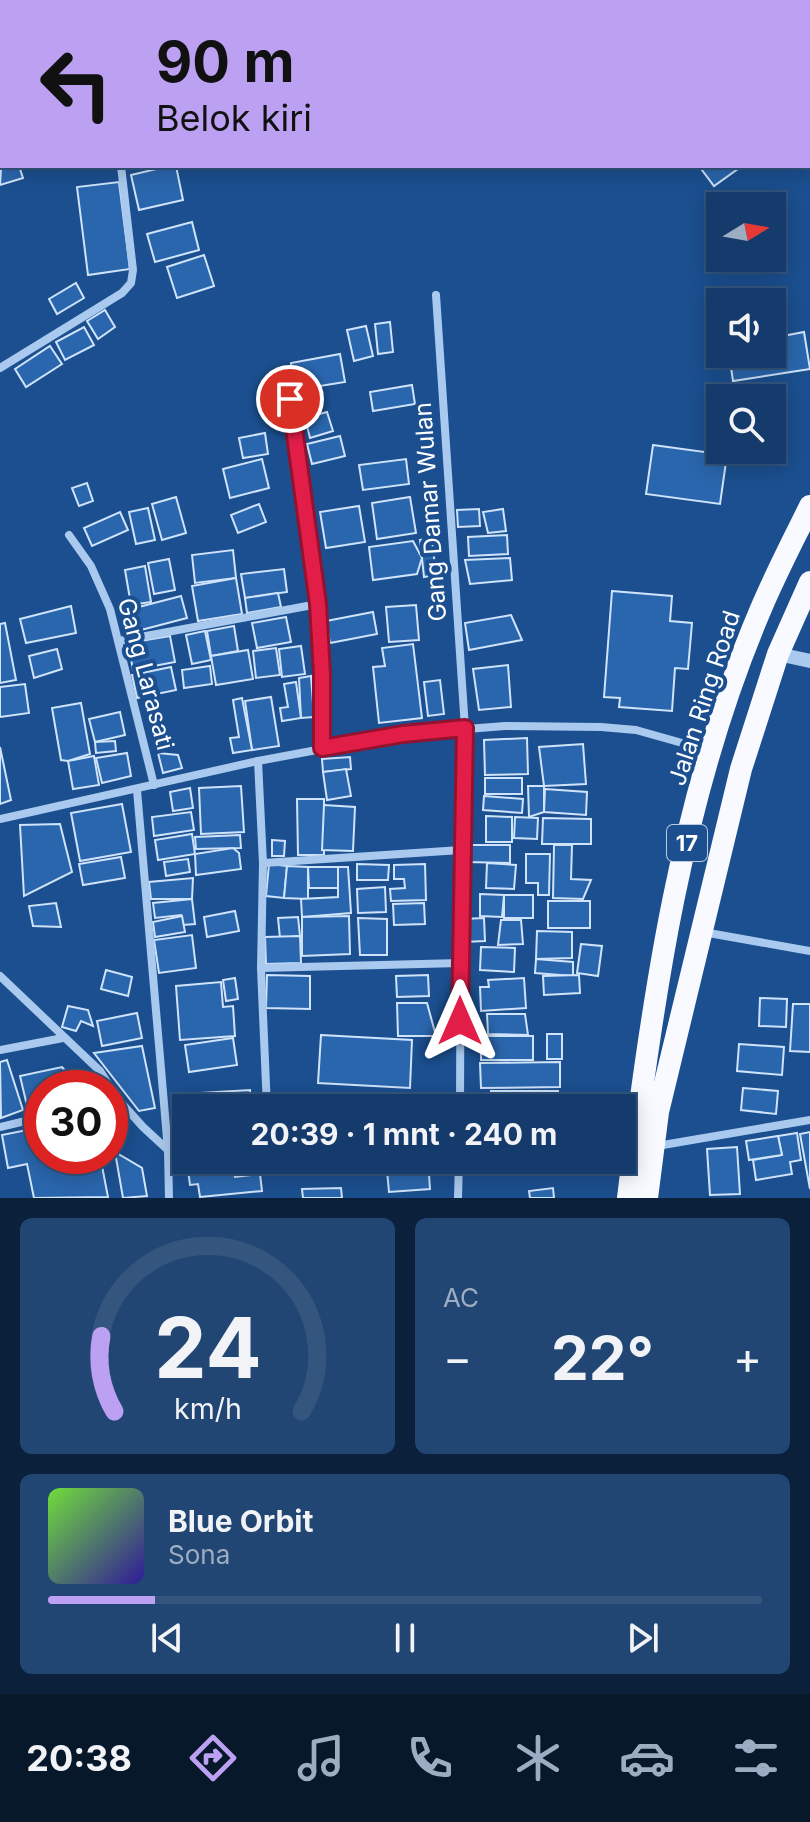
<!DOCTYPE html>
<html lang="id">
<meta charset="utf-8">
<style>
body{margin:0;font-family:Inter,sans-serif;background:#214673;color:#f1f3f6;height:100vh;display:flex;flex-direction:column;font-size:30px;white-space:nowrap}
*{box-sizing:border-box;margin:0}
p{font-size:26px;color:#9dadc1}
.icon{flex:none;width:44px;height:44px;fill:none;stroke:currentColor;stroke-width:2;stroke-linecap:round;stroke-linejoin:round}
.map{position:relative;height:1198px;overflow:hidden}
.sheet{display:flex;flex-direction:column;gap:20px;padding:20px;background:#0b203b;flex:1}
.sheet>*{flex:none}
.banner{position:absolute;left:0px;top:0px;width:810px;height:168px;box-shadow:0 4px 20px #0003,0 0 0 2px #33557e;background:#bca0f2;color:#111;overflow:hidden}
.needle{width:52px;rotate:79deg}
.fabs{position:absolute;left:706px;top:192px;display:grid;gap:16px}
.fabs a{display:grid;place-items:center;width:80px;height:80px;border-radius:0px;background:#143b6b;box-shadow:0 4px 20px #0003,0 0 0 2px #33557e;font-size:40px}
.speed{position:absolute;left:24px;top:1070px;display:flex;gap:16px;font-size:40px;font-weight:700;text-align:center}
.speed>*{display:grid;place-content:center;width:104px;height:104px;border-radius:50%;background:#143b6b;box-shadow:0 4px 20px #0003,0 0 0 2px #33557e;line-height:1}
.speed .limit{border:12px solid #d22;background:#fff;color:#111}
.pin{position:absolute;display:grid;place-items:center;width:68px;height:68px;color:#fff;margin:-34px;border:4px solid #fff;border-radius:50%;box-shadow:0 2px 8px #0007}
.me{position:absolute;width:88px;margin:-44px;rotate:0deg;stroke-linejoin:round;filter:drop-shadow(0 0 6px #0008)}
.turn{display:flex;align-items:center;gap:28px;height:168px;padding:0 24px;font-size:36px}
.turn .icon{width:104px;height:104px;stroke-width:2.5}
.turn b{display:block;font-size:56px;line-height:68px}
.big{font-size:60px;font-weight:700;line-height:1.1}
.sheet .widget{flex:1;display:flex;flex-direction:column;justify-content:center;gap:12px;min-width:0;padding:0 28px;border-radius:12px;background:#214673}
.sheet .dial{align-items:center;gap:0}
.dial svg{height:208px;overflow:visible;fill:none;stroke:#33557e;stroke-width:7;stroke-linecap:round;text-anchor:middle}
.dial text{fill:#f1f3f6;stroke:none}
.song{display:flex;align-items:center;gap:24px}
.cover{width:96px;height:96px;border-radius:12px;background:linear-gradient(135deg,hsl(100 70% 55%),hsl(250 70% 35%))}
.played{height:8px;border-radius:4px;background:linear-gradient(90deg,#bca0f2 15%,#33557e 15%)}
.keys{display:flex;justify-content:space-around;direction:ltr}
.heat{display:flex;justify-content:space-between;align-items:center;font-size:44px;direction:ltr}
.sheet .tiles{flex:1;display:grid;gap:20px;grid-template-columns:1fr 1fr}
.widget:last-child{grid-column:span 2}
.trip{position:absolute;left:172px;top:1094px;width:464px;height:80px;border-radius:0px;background:#143b6b;box-shadow:0 4px 20px #0003,0 0 0 2px #33557e;font-weight:700;line-height:80px;text-align:center}
.dock{display:flex;height:128px;justify-content:space-around;align-items:center;background:#08182b;color:#9dadc1}
.dock .icon{width:56px;height:56px}
.dock .selected{color:#bca0f2}
.dock b{font-size:36px;color:#f1f3f6}
.map>svg:first-child{display:block}
</style>
<div class="map">
<svg width="810" height="1198" viewBox="0 0 810 1198">
<rect width="100%" height="100%" fill="#1b4f8f"/>
<g fill="#2a66ad" stroke="#cfe3fa" stroke-width="2">
<polygon points="2,154 2,166 19,166 23,178 0,185"/>
<polygon points="169,166 176,166 183,200 139,210 131,175"/>
<polygon points="699,166 742,166 714,186"/>
<polygon points="119,182 130,269 88,275 77,187"/>
<polygon points="192,222 199,250 155,262 147,234"/>
<polygon points="204,255 214,286 177,298 167,267"/>
<polygon points="76,283 84,298 57,314 49,299"/>
<polygon points="105,310 115,327 98,339 87,321"/>
<polygon points="390,322 393,352 378,354 375,324"/>
<polygon points="366,326 373,356 354,361 347,330"/>
<polygon points="84,327 94,345 65,360 56,342"/>
<polygon points="804,332 810,369 733,381 729,354 772,354 772,338"/>
<polygon points="50,346 62,364 26,387 15,369"/>
<polygon points="340,354 345,382 295,390 291,363"/>
<polygon points="412,385 415,404 373,411 370,392"/>
<polygon points="327,412 333,431 310,438 305,418"/>
<polygon points="265,433 268,454 243,458 239,438"/>
<polygon points="340,436 345,456 312,464 307,444"/>
<polygon points="653,445 727,455 720,504 646,494"/>
<polygon points="262,459 269,488 230,498 223,469"/>
<polygon points="406,459 409,484 363,490 359,465"/>
<polygon points="87,483 93,501 79,506 72,488"/>
<polygon points="176,497 186,533 162,540 152,504"/>
<polygon points="410,497 416,533 377,539 372,503"/>
<polygon points="259,504 266,522 238,533 231,515"/>
<polygon points="359,506 365,542 326,548 320,512"/>
<polygon points="148,508 155,540 136,544 129,512"/>
<polygon points="479,509 480,526 458,527 457,510"/>
<polygon points="503,509 506,531 488,533 483,512"/>
<polygon points="120,512 128,530 92,546 84,528"/>
<polygon points="507,535 508,554 469,556 468,537"/>
<polygon points="432,539 436,575 424,577 420,540"/>
<polygon points="413,541 422,558 417,574 373,580 369,547"/>
<polygon points="233,550 236,578 195,583 192,555"/>
<polygon points="510,558 512,580 470,584 465,560"/>
<polygon points="169,559 175,590 154,594 148,563"/>
<polygon points="145,566 151,602 131,605 125,570"/>
<polygon points="284,569 287,592 245,598 241,574"/>
<polygon points="236,578 242,614 198,621 192,586"/>
<polygon points="612,591 672,596 670,621 692,623 688,669 675,668 672,711 619,707 620,698 604,697"/>
<polygon points="278,593 281,607 247,613 245,598"/>
<polygon points="181,596 187,618 141,630 135,608"/>
<polygon points="416,605 419,640 389,642 386,607"/>
<polygon points="71,606 76,633 26,643 20,619"/>
<polygon points="373,612 377,634 330,643 326,621"/>
<polygon points="511,615 522,640 469,650 465,623"/>
<polygon points="286,617 291,642 257,648 252,623"/>
<polygon points="5,623 16,680 0,683 0,624"/>
<polygon points="234,626 238,651 211,656 207,631"/>
<polygon points="205,631 211,660 192,664 186,635"/>
<polygon points="170,636 175,662 133,670 128,643"/>
<polygon points="413,644 422,718 379,723 373,667 385,666 382,648"/>
<polygon points="301,646 305,674 282,677 279,649"/>
<polygon points="276,648 280,675 256,678 253,651"/>
<polygon points="57,649 62,669 34,678 29,656"/>
<polygon points="248,650 253,679 216,685 211,656"/>
<polygon points="508,665 511,707 479,710 473,669"/>
<polygon points="210,666 212,684 184,688 182,670"/>
<polygon points="171,667 176,690 137,698 132,675"/>
<polygon points="311,676 314,717 301,718 299,678"/>
<polygon points="440,680 444,714 428,716 424,682"/>
<polygon points="296,682 301,718 282,721 280,708 288,707 284,684"/>
<polygon points="25,684 29,713 0,717 0,687"/>
<polygon points="271,697 279,746 252,750 245,701"/>
<polygon points="242,698 252,750 233,753 230,738 239,737 233,700"/>
<polygon points="81,703 90,754 68,761 61,760 52,708"/>
<polygon points="120,712 125,735 95,742 89,719"/>
<polygon points="527,738 528,774 485,775 484,740"/>
<polygon points="115,741 116,751 96,753 95,742"/>
<polygon points="583,744 586,784 544,786 539,747"/>
<polygon points="0,747 11,800 0,804"/>
<polygon points="127,753 131,776 102,783 96,758"/>
<polygon points="158,753 178,755 182,768 163,773"/>
<polygon points="94,756 99,785 73,789 68,761"/>
<polygon points="350,757 351,769 323,772 322,759"/>
<polygon points="346,769 351,796 327,800 323,772"/>
<rect x="485" y="778" width="37" height="16"/>
<polygon points="241,786 244,832 201,834 199,788"/>
<polygon points="528,786 544,786 544,812 529,817"/>
<polygon points="190,788 193,808 173,811 170,792"/>
<polygon points="545,789 587,792 586,815 544,812"/>
<polygon points="484,796 523,799 522,813 483,810"/>
<polygon points="297,799 324,799 324,855 298,855"/>
<polygon points="122,804 131,852 80,861 71,813"/>
<polygon points="324,805 355,807 353,851 322,850"/>
<polygon points="191,812 194,830 154,836 152,817"/>
<polygon points="486,816 512,817 512,842 486,842"/>
<polygon points="515,817 538,818 537,839 514,838"/>
<polygon points="543,818 591,819 591,844 542,844"/>
<polygon points="60,824 72,872 24,896 20,825"/>
<polygon points="192,834 195,854 158,860 155,840"/>
<polygon points="240,835 241,848 196,849 195,837"/>
<polygon points="272,840 285,841 284,856 272,856"/>
<polygon points="467,845 510,845 510,863 467,862"/>
<polygon points="554,845 572,845 571,879 591,880 583,899 553,898"/>
<polygon points="233,848 239,853 241,869 196,875 195,854"/>
<polygon points="526,854 550,854 549,895 538,895 538,883 526,883"/>
<polygon points="121,857 125,878 83,885 79,864"/>
<polygon points="188,859 190,872 166,876 164,862"/>
<polygon points="487,863 516,865 514,889 486,888"/>
<polygon points="269,864 287,866 284,898 266,896"/>
<polygon points="357,864 389,865 388,880 357,880"/>
<polygon points="425,864 426,900 391,901 390,889 405,888 404,879 394,879 394,865"/>
<polygon points="287,866 308,867 308,899 284,898"/>
<polygon points="308,867 338,867 338,888 309,888"/>
<polygon points="338,867 348,867 351,913 302,917 301,899 338,897"/>
<polygon points="193,878 192,899 151,899 149,882"/>
<polygon points="385,887 386,912 358,913 357,889"/>
<polygon points="480,894 504,895 502,917 480,916"/>
<rect x="504" y="895" width="29" height="23"/>
<polygon points="192,899 195,924 183,925 181,915 155,918 153,903"/>
<rect x="548" y="901" width="42" height="27"/>
<polygon points="56,903 61,927 33,926 29,906"/>
<polygon points="424,903 425,924 394,925 393,904"/>
<polygon points="235,911 239,931 207,937 204,917"/>
<polygon points="182,916 185,932 155,937 153,922"/>
<polygon points="349,916 350,954 302,956 302,917"/>
<polygon points="298,917 300,936 280,938 278,918"/>
<polygon points="358,918 387,919 387,955 360,955"/>
<polygon points="484,918 485,941 464,942 463,919"/>
<polygon points="501,920 521,920 523,944 498,945"/>
<polygon points="537,931 572,932 572,958 536,959"/>
<polygon points="192,935 196,968 159,973 154,940"/>
<polygon points="300,936 301,963 266,964 265,937"/>
<polygon points="581,944 602,946 598,976 577,973"/>
<polygon points="481,947 515,948 514,972 480,970"/>
<polygon points="536,959 573,962 573,976 535,973"/>
<polygon points="106,970 132,977 128,996 101,989"/>
<polygon points="267,975 310,976 310,1009 266,1008"/>
<polygon points="428,975 429,996 397,997 396,976"/>
<polygon points="579,975 580,993 544,995 543,976"/>
<polygon points="235,978 238,999 226,1001 223,980"/>
<polygon points="524,978 526,1008 481,1011 480,987 489,987 488,980"/>
<polygon points="221,982 223,1007 233,1006 235,1036 180,1040 176,986"/>
<polygon points="760,998 787,999 786,1027 759,1026"/>
<polygon points="397,1003 427,1003 436,1036 398,1036"/>
<polygon points="793,1004 810,1004 810,1052 790,1051"/>
<polygon points="68,1006 88,1010 93,1026 81,1021 76,1031 62,1027"/>
<polygon points="137,1013 142,1038 102,1046 97,1021"/>
<polygon points="487,1014 525,1014 528,1035 488,1034"/>
<rect x="547" y="1034" width="15" height="25"/>
<polygon points="321,1035 412,1040 410,1088 318,1083"/>
<rect x="481" y="1036" width="52" height="24"/>
<polygon points="233,1038 237,1065 189,1072 185,1045"/>
<polygon points="739,1044 784,1047 782,1075 737,1071"/>
<polygon points="142,1046 155,1108 139,1111 94,1053"/>
<polygon points="7,1060 23,1110 1,1118 0,1062"/>
<polygon points="560,1062 560,1087 481,1088 480,1063"/>
<polygon points="62,1067 79,1088 42,1088 42,1106 28,1110 20,1076"/>
<polygon points="743,1088 778,1091 776,1114 741,1110"/>
<polygon points="250,1090 251,1108 186,1108 186,1111 184,1094"/>
<rect x="491" y="1091" width="67" height="17"/>
<polygon points="42,1127 42,1156 63,1156 66,1173 102,1166 108,1197 34,1198 27,1164 8,1168 2,1135"/>
<polygon points="810,1132 810,1189 800,1134"/>
<polygon points="797,1133 801,1160 790,1162 792,1174 756,1180 753,1160 782,1155 778,1136"/>
<polygon points="778,1136 782,1155 749,1160 746,1141"/>
<polygon points="737,1147 740,1194 710,1195 707,1149"/>
<polygon points="115,1152 142,1168 147,1196 123,1198"/>
<polygon points="202,1160 244,1160 245,1163 234,1164 235,1177 260,1174 262,1191 200,1197 198,1184 190,1185 187,1163"/>
<polygon points="386,1160 428,1160 430,1189 389,1192"/>
<polygon points="341,1188 342,1198 303,1198 302,1189"/>
<polygon points="553,1188 554,1198 530,1198 529,1191"/>
</g>
<g fill="none" stroke-linecap="round" stroke-linejoin="round">
<g stroke="#a9c9ee" stroke-width="8">
<polyline points="101,0 101,2"/>
<polyline points="205,2 205,0"/>
<polyline points="759,2 770,0"/>
<polyline points="436,295 465,728 461,850 460,1108"/>
<polyline points="0,368 122,293 131,283 133,270 121,166"/>
<polyline points="290,399 318,604 322,674 322,748"/>
<polyline points="69,535 91,566 110,609 154,785"/>
<polyline points="119,641 318,604"/>
<polyline points="258,761 263,863 261,968 267,1108"/>
<polyline points="137,790 168,1150 169,1198"/>
<polyline points="0,819 258,761 403,734 505,726 601,727 636,730 707,750"/>
<polyline points="263,863 461,850"/>
<polyline points="703,932 810,951"/>
<polyline points="261,968 461,963"/>
<polyline points="0,976 100,1071 117,1098 143,1127 168,1150 186,1149"/>
<polyline points="0,1050 63,1038"/>
<polyline points="0,1127 42,1117"/>
<polyline points="657,1146 810,1120"/>
<polyline points="458,1198 459,1160"/>
</g>
<g stroke="#a9c9ee" stroke-width="14">
<polyline points="731,0 732,2"/>
<polyline points="808,138 810,141"/>
<polyline points="778,654 810,661"/>
</g>
<g stroke="#f8faff" stroke-width="22">
<path d="M628 1198C652 1000 681 796 760 611 775 575 793 541 810 506"/>
<polyline points="647,1198 658,1112 741,769 778,654 810,582"/>
</g>
</g>
<g fill="none" stroke-linecap="round" stroke-linejoin="round">
<g stroke="#92132f" stroke-width="20">
<polyline id="route" points="290,399 318,604 322,674 322,748 403,734 465,728 460,1021"/>
</g>
<use href="#route" stroke="#e11d48" stroke-width="14"/>
</g>
<g text-anchor="middle" dominant-baseline="central" stroke-width="8" stroke-linejoin="round" paint-order="stroke">
<rect fill="#1b4f8f" stroke="#bbcadd" stroke-width="2" x="667" y="825" width="40" height="36" rx="6"/>
<g font-size="22" font-weight="bold" fill="#fff">
<text x="687" y="843">17</text>
</g>
<g font-size="24" fill="#fff" stroke="#1b4f8f">
<text transform="translate(430 512) rotate(-94)">Gang Damar Wulan</text>
<text transform="translate(146 674) rotate(75)">Gang Larasati</text>
<text transform="translate(704 698) rotate(-72)">Jalan Ring Road</text>
</g>
</g>
</svg>
<div class="fabs">
<a><svg class="needle" viewBox="-14 -14 28 28"><path d="M0-13l5 13h-10z" fill="#e53935"/><path d="M0 13l5-13h-10z" fill="#9dadc1"/></svg></a>
<a><svg class="icon" aria-label="sound" viewBox="0 0 24 24"><path d="M4 9h4l5-4v14l-5-4H4zM17 9q2 3 0 6"/></svg></a>
<a><svg class="icon" aria-label="search" viewBox="0 0 24 24"><circle cx="10" cy="10" r="6"/><path d="M15 15l6 6"/></svg></a>
</div>
<div class="speed"><div class="limit">30</div></div>
<div class="pin" style="left:290px;top:399px;background:#d93025"><svg class="icon" aria-label="arrive" viewBox="0 0 24 24"><path d="M6 21V4h12l-3 4 3 4H6"/></svg></div>
<svg class="me" style="left:460px;top:1021px" viewBox="-20 -20 40 40"><path d="M0-17L14 15 0 8-14 15z" fill="#e11d48" stroke="#fff" stroke-width="4"/></svg>
<div class="trip">20:39 · 1 mnt · 240 m</div>
<div class="banner">
<div class="turn"><svg class="icon" aria-label="left" viewBox="0 0 24 24"><path d="M17 20v-9H6M10 6l-5 5 5 5"/></svg><div><b>90 m</b>Belok kiri</div></div>
</div>
</div>
<section class="sheet">
<div class="tiles">
<div class="widget dial"><svg viewBox="0 0 100 80">
<path d="M14 69A42 42 0 1 1 86 69"/>
<path d="M14 69A42 42 0 0 1 9 40" stroke="#bca0f2"/>
<text x="50" y="56" font-size="32" font-weight="700">24</text>
<text x="50" y="72" font-size="11">km/h</text>
</svg></div>
<div class="widget"><p>AC</p>
<div class="heat"><a>−</a><b class="big">22°</b><a>+</a></div>
</div>
<div class="widget">
<div class="song"><i class="cover"></i><div><b>Blue Orbit</b><p>Sona</p></div></div>
<div class="played"></div>
<div class="keys"><svg class="icon" aria-label="previous" viewBox="0 0 24 24"><path d="M18 5L8 12l10 7zM5 5v14"/></svg><svg class="icon" aria-label="pause" viewBox="0 0 24 24"><path d="M8 5v14M16 5v14"/></svg><svg class="icon" aria-label="next" viewBox="0 0 24 24"><path d="M6 5l10 7-10 7zM19 5v14"/></svg></div>
</div>
</div>
</section>
<nav class="dock">
<b>20:38</b>
<svg class="icon selected" aria-label="directions" viewBox="0 0 24 24"><path d="M12 3l9 9-9 9-9-9zM9 14v-3h6M13 9l2 2-2 2"/></svg>
<svg class="icon" aria-label="music" viewBox="0 0 24 24"><path d="M9 18V5l10-2v13"/><circle cx="6" cy="18" r="3"/><circle cx="16" cy="16" r="3"/></svg>
<svg class="icon" aria-label="phone" viewBox="0 0 24 24"><path d="M5 4h4l2 5-3 2q2 4 5 5l2-3 5 2v4C11 20 4 13 5 4z"/></svg>
<svg class="icon" aria-label="climate" viewBox="0 0 24 24"><path d="M12 3v18M4 7l16 10M4 17L20 7"/></svg>
<svg class="icon" aria-label="car" viewBox="0 0 24 24"><path d="M5 17H2v-5l4-1 3-4h7l3 4 3 1v5h-3M9 17h6M6 11h13"/><circle cx="7" cy="17" r="2"/><circle cx="17" cy="17" r="2"/></svg>
<svg class="icon" aria-label="filters" viewBox="0 0 24 24"><path d="M4 7h16M4 17h16"/><circle cx="9" cy="7" r="2"/><circle cx="15" cy="17" r="2"/></svg>
</nav>
